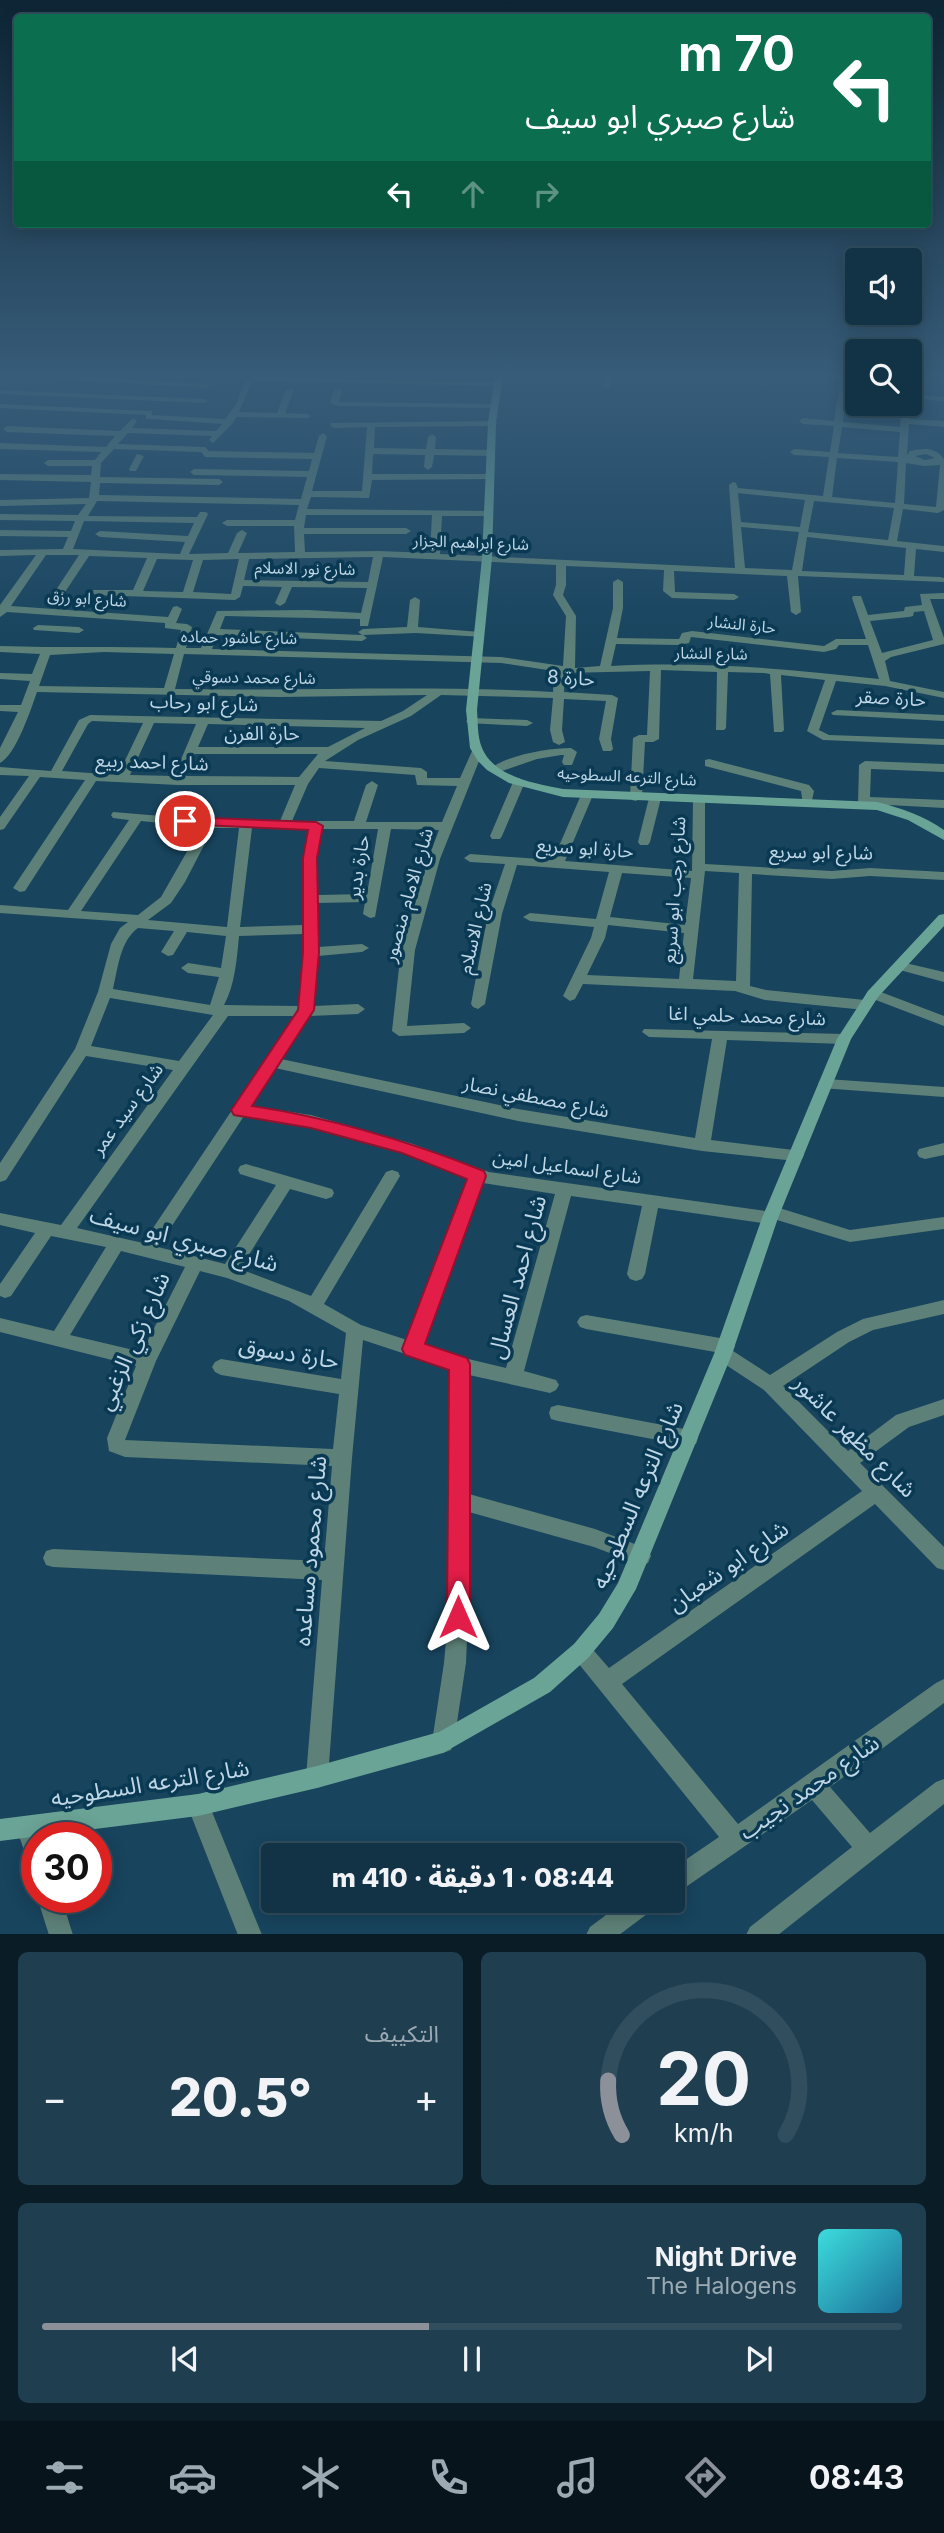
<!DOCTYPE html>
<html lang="ar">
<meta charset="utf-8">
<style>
body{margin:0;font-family:Inter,"Noto Sans Arabic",sans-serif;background:#1f3f51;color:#f1f3f6;direction:rtl;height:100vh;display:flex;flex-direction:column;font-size:26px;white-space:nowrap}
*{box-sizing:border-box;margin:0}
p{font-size:23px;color:#9caab3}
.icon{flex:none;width:38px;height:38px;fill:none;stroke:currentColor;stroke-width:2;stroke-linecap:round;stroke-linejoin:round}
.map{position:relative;height:1934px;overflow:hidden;direction:ltr}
.sheet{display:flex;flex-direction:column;gap:18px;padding:18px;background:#0a1c26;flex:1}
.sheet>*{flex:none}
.banner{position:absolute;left:14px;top:14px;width:917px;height:214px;border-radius:7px;box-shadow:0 4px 18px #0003,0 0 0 2px #314e5f;direction:rtl;background:#0b6e4f;color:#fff;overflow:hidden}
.buttons{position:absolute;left:845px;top:248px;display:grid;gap:14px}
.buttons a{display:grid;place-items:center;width:77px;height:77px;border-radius:7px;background:#123346;box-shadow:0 4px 18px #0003,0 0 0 2px #314e5f;font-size:35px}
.speed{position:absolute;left:21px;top:1822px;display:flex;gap:14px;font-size:35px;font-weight:700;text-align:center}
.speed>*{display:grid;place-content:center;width:91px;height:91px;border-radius:50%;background:#123346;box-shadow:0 4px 18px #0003,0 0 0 2px #314e5f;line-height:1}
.speed .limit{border:10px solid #d22;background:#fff;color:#111}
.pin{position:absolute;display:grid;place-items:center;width:60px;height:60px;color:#fff;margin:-30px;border:4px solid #fff;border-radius:50%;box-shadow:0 2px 7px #0007}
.me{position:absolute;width:77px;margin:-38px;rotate:0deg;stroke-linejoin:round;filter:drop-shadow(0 0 5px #0008)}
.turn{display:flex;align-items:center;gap:24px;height:147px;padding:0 21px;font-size:32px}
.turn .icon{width:91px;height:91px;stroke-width:2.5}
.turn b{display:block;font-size:49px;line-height:60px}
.lanes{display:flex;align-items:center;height:66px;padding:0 21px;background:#0003;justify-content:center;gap:35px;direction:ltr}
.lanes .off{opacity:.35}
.big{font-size:52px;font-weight:800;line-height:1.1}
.sheet .card{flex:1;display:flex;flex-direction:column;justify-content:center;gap:10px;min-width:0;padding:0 24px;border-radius:10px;background:#1f3f51}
.sheet .dial{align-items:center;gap:0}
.dial svg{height:182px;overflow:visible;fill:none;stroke:#314e5f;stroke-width:7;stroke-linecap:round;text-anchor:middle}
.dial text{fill:#f1f3f6;stroke:none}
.song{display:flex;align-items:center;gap:21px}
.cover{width:84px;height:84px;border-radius:10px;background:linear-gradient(135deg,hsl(180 70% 55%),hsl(200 70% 35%))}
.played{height:7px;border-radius:4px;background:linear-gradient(90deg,#8c9099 45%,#314e5f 45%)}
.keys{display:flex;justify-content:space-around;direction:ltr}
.heat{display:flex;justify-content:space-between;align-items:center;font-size:38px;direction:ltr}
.sheet .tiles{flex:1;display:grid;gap:18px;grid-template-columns:1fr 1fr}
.card:last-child{grid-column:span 2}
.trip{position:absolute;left:261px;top:1843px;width:424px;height:70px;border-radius:7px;background:#123346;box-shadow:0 4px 18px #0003,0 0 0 2px #314e5f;font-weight:800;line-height:70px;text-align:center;direction:rtl}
.tab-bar{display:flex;height:112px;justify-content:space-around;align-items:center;background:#07141c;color:#9caab3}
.tab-bar .icon{width:49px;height:49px}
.tab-bar .selected{color:#8c9099}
.tab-bar b{font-size:32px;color:#f1f3f6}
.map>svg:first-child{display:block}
</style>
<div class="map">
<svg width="944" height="1935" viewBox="0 0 944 1935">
<rect width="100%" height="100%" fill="#18445e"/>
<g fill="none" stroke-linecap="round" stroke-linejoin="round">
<g fill="#5d8178" fill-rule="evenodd">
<polygon points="53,377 100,377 207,384 211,386 207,388 57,379"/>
<path d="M247 377 500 382V386H497L252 381 239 412 277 413 286 390 290 388 294 390 285 413 307 414 311 416 307 418 236 417 232 424 213 443 209 440 212 436 128 433 118 444 205 447 209 451 314 453 319 436 323 433 327 436 312 491H362L367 427 334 428 330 425 331 423 496 421 497 423 493 426 375 427 374 448 426 449 428 437 432 434 436 437 435 449 491 450 495 453 491 456 434 455 432 467 428 470 424 467 425 455 373 454 372 474H489L492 475V479L372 480 369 498 311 497 307 509 490 511V515L487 516H442L440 554 735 568 729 485 733 482 736 483 738 488 823 496 829 457 794 455 790 452 794 449 830 452 834 426 803 424 799 421 803 418 834 421 841 377H849L843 422 900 427 902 404H910L909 419 944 421V427L909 424 907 455 910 451C924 448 935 447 944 459V510L938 513 903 509 897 541 944 546V552L916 549 914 576 940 577 944 578V582L798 576 801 612 796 615 791 612 787 576 674 571 675 592 734 594 739 597 734 600 672 598 663 591 664 570 566 566V585L563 595 576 616 575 668 600 666 613 608V582L618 579 623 582V608L617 638 679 639 682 633 692 631 824 646 836 639H866L852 598 853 596H861L868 615 904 611 905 607 922 605 920 594 944 593V599H930L944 638V644L891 657 885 661 890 681 944 692V698L885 686 836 681 819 730 829 735 944 739V745L823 740 807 731 825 680 781 675 784 730 782 732H774L770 674 764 673 728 672 726 728 724 730H716L717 672 661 670 659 739 653 742H645L642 797 636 801 632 800 630 797 633 738 639 735H647L650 671 565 673 564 692 612 695 618 698 611 739 613 749 611 751H603L599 739 606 701 564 699 562 730 565 742 559 745 553 742 550 730 553 698 441 695 411 716 358 740 325 761 421 768 427 772V778H460L473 749 477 747 483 751 440 859 415 950 407 1026 464 1023 471 1028 464 1033 399 1036 392 1031 401 950 428 859 439 830 391 829 375 917 370 918 363 914 365 902 317 903 318 947 362 944 369 948 362 952 318 956 314 1006 358 1004 365 1009 358 1014 310 1016 281 1059 518 1109 695 1138 712 1039 649 1037 642 1032 644 1029 844 1034 851 1039 844 1044 727 1040 711 1140 802 1151 804 1155 802 1159 796 1161 702 1151 518 1121 275 1068 250 1106 311 1115 413 1144 489 1172 765 1211 767 1208 773 1206 850 1230 944 1217V1229L850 1242 777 1220 770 1224 658 1208 645 1274 642 1279 636 1281 630 1279 627 1274 642 1206 571 1196 524 1371 556 1380 559 1385 556 1390 550 1393 469 1375V1494L595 1529 648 1549 651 1556 648 1563 641 1565 594 1547 469 1512 468 1617 466 1663 454 1742 451 1750 443 1753 435 1750 432 1742 444 1663 448 1617 451 1369 363 1340 352 1458 328 1777 325 1785 317 1788 309 1785 306 1777 322 1580 53 1567 46 1565 43 1558 46 1551 53 1549 324 1561 332 1466 125 1457 109 1451 107 1438 136 1366 0 1332V1318L54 1331 106 1247 51 1236 11 1296 5 1298 0 1296V1284L35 1233 0 1225V1213L61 1225 173 1070 86 1056 6 1180 0 1182V1163L75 1049 98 992 111 944 120 928 128 922 0 913V905L68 910 129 820 113 818 111 815 113 812 209 820 280 821 295 785H178L96 781 25 891 20 892 13 888 85 780 40 777 4 829 0 830V817L29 776 0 775V767L51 771 79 720 90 715 381 721 403 711 427 695 279 697 37 692C31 709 16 755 0 763V748L18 712 0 711V705H21L30 681 0 679V673L32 674 40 654 0 652V646C59 648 117 646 176 648L181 630 165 628V623L7 612 0 617V605L36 555 0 556V550L63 549 68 537 0 536V530L71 531 75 521 0 520V514L78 515 86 504 0 506V500L89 498 91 482 0 480V474L91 475 92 466H48L44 463 48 460H95L101 452 0 449V443L106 447 115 436 7 432 3 429 7 426 120 431 133 418 137 421 132 428 216 431 222 424 149 419H146V415L0 408V404L149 411H152V415L225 419 236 404ZM842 427 900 432 898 457 838 453ZM114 449 201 452 205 457 312 459 309 471 194 469 190 472 194 475 307 477 301 499 99 495 100 483 219 485 223 482 219 479 100 477 101 463ZM926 454 935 458 925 460 915 456ZM837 458 898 462 895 503 832 497ZM906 463 924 466 940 465 936 507 904 504ZM738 493 805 500 800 527 741 522ZM97 501 299 505 295 520H227L222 523 227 526H294L295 552 238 553 247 533 242 530 237 533 228 553 189 554 208 514 206 512H200L197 517 88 516ZM814 501 894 508 888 540 808 532ZM306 515H432L430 553 379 551 305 552 304 534H406L411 531 406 528H304ZM84 521 194 523 188 536 100 531 95 534 100 537 185 542 180 554 73 549ZM741 527 799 532 792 570 745 568ZM807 537 906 548 904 575 802 571ZM46 555H79L54 593 59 596 63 595 89 556 147 558 133 590H92L91 592 96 595 235 600 240 597 243 586 282 587 275 603 280 606 285 603 292 587 367 588 361 613 308 610 217 611 201 648H186L192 627 187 624 176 623 182 609 177 606 173 607 168 617 11 606ZM373 557 368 582 244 580 249 559ZM383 557 556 565V585L553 595 566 616 563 666 501 657 212 649 217 635 362 641 367 638 363 635 416 633 484 637V633L480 632 418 627 420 600 415 597 410 600 407 627 363 629 358 632 362 635 220 629 225 616 360 619V626H368ZM157 559 193 560 183 592 143 591ZM239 559 231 594 193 592 203 560ZM924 611 933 640 882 653 870 621 909 617 913 616 914 612ZM691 637 824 652 836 649 839 645H868L879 679C790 669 702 661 611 666L616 644 679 645 689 643ZM104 652 174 654 164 688 39 686 50 655ZM184 654 501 663 554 671 553 692C427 685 301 691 175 689ZM92 721 143 723 118 775 62 771 88 724ZM154 723 196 724 174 776 130 775ZM208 724 365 728 328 747H198ZM195 754H318L299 777 186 776ZM319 768 415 775 417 785 457 786 442 822H366L378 785 372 781 366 785 354 821H292L308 784ZM141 821 201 827 161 897 138 915 81 911ZM213 828H239L227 927 148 920 171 903 185 882ZM252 828 309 829 304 858V925L240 927ZM322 829H378L367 894 317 895 316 858ZM138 928 174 931 161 952 168 956 173 955 187 932 226 936 221 968 188 963 181 968 188 973 219 977 210 1005 113 989C118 968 120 941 138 928ZM304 934 299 1006 224 1005C235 985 237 958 239 936ZM110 998 213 1015 179 1061 91 1046ZM228 1016H295L143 1243 77 1228ZM244 1116 311 1127 402 1153 468 1177 407 1340 361 1325 324 1304 400 1176 398 1172 392 1170 386 1172 311 1296 240 1269 290 1189 326 1199 332 1197 334 1193 332 1189 246 1164 240 1166 238 1170 240 1174 276 1185 225 1264 158 1247ZM483 1183 555 1194 506 1368 460 1357 423 1345ZM121 1251 185 1267 142 1352 70 1335ZM200 1271 227 1278 289 1301 346 1333 341 1379 221 1359 215 1362 212 1367 215 1372 221 1375 339 1394 333 1449 125 1440 156 1361Z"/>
<polygon points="604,377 612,377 609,389 602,387"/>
<polygon points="338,388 342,390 339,402 495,404 499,406 495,408 338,406 330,403 334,390"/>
<polygon points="0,390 204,399 208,401 204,403 0,394"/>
<polygon points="910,394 944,397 944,401 910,398"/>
<polygon points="137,454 144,456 136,471 130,471 129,469"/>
<polygon points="38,625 79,627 84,630 79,633 34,630 33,628"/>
<polygon points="837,710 944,715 944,721 833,715 831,713"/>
<polygon points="472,718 527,720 533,723 527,726 468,723 466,721"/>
<path d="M571 748 577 752 572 765H564L562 762 564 755H561L537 759 496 773 490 769C507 755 549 748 571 748Z"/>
<polygon points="709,759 809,785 814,791 811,805 803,805 801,791 705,766 705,760"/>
<polygon points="865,761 944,764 944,772 871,769 870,797 944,800 944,808 870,804 868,807 860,807 858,804 859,765"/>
<polygon points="519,778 525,782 502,836 500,839 492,839 490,836 513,782"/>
<path d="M587 791 593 795 565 861 692 871 693 799 699 795 705 799V864L832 871 870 868 944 872V880L870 876 832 879 752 874 750 986 766 990 865 1000 870 1002 872 1005 870 1008 865 1010 765 1000 735 991 583 984 575 999 570 1001 563 996 591 938 594 927 530 921 523 917 530 913 596 919 609 872 517 865 502 914 485 1004 478 1009 473 1007 471 1004 488 914 505 864 470 862 464 858 470 854 553 860 581 795ZM705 871 739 873 736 981 693 979ZM622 873 691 878 685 925 610 917ZM608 925 684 933 679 979 587 975 605 938Z"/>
<polygon points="655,794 661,798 650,842 648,845 640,845 638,842 649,798"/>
<polygon points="901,962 944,972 944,982 896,969 894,966 896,963"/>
<polygon points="873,989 944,1016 944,1026 868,997 866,994 868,991"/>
<polygon points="826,1079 944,1087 944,1097 821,1088 818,1084 821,1080"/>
<polygon points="944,1143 944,1155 925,1159 919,1157 917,1153 919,1149"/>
<polygon points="944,1300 944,1314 873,1330 849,1342 783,1386 848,1451 896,1415 944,1399 944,1415 909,1427 860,1463 944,1547 944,1570 937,1568 875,1504 622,1684 738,1824 936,1683 944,1679 944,1703 830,1787 870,1833 936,1782 944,1779 944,1804 778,1935 746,1935 750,1927 852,1847 812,1800 680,1891 672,1895 672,1869 719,1837 574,1658 570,1651 574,1644 581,1641 588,1644 609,1668 862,1491 764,1390 717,1359 715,1352 586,1329 580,1327 577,1322 580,1317 586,1315 726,1339 732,1341 735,1346 733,1351 770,1375 837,1332 863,1319"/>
<polygon points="558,1405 689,1430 696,1432 698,1438 696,1444 689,1446 558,1421 551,1419 549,1413 551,1407"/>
<polygon points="198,1794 206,1797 262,1935 238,1935 187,1805 190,1797"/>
<polygon points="27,1816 35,1819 42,1838 37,1838 37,1869 29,1865 16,1827 19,1819"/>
<polygon points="37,1897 61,1897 73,1935 49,1935"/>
<polygon points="626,1900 659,1900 655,1908 619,1935 586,1935 590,1927"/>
</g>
<g fill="#6aa496" fill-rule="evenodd">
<path d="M495 377H503L496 422 492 558 477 710C478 722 477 736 482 748 494 777 536 784 563 789L877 802C901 808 924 816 944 830V840L908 820 877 810 563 797 509 783 487 770 478 761 470 748 466 710 482 558 488 422Z"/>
<polygon points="944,914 944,926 878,997 851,1039 778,1218 732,1354 636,1589 613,1628 588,1658 550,1692 443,1753 317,1788 198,1816 0,1841 0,1819 198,1794 317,1766 439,1732 534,1678 574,1644 599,1614 618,1583 714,1354 762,1218 837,1039 868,991 939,915"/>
</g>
</g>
<linearGradient id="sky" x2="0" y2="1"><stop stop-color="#0d2534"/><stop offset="0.58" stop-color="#375c79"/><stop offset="1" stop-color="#375c79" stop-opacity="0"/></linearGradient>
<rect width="944" height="648" fill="url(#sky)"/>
<path fill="#e11d48" stroke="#92132f" stroke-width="2" d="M185 817 316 822 323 826 317 858 319 952 314 1010 252 1106C333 1118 408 1141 484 1171L486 1176 425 1344 467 1358 470 1364V1617L467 1625 458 1629 450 1625 447 1617 449 1370 405 1355 402 1349 467 1179 402 1153 311 1128 234 1115 231 1110 234 1106 298 1010 303 952V858L308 830 180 824 178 821Z"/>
<g text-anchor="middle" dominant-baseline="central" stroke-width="7" stroke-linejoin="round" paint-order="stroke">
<g font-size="16" fill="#bfd6e6" stroke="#0a3a53">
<text transform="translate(471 542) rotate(2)">شارع ابراهيم الجزار</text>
<text transform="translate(305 568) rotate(1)">شارع نور الاسلام</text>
<text transform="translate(87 598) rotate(4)">شارع ابو رزق</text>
<text transform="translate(742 624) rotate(6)">حارة النشار</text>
<text transform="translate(239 637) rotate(1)">شارع عاشور حماده</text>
<text transform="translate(711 653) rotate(1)">شارع النشار</text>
<text transform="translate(254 677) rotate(1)">شارع محمد دسوقي</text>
<text transform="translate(627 776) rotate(3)">شارع الترعه السطوحيه</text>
</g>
<g font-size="19" fill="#bfd6e6" stroke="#0a3a53">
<text transform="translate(571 678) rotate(3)">حارة 8</text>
<text transform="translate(891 698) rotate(3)">حارة صقر</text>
<text transform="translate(204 703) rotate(2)">شارع ابو رحاب</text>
<text x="262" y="733">حارة الفرن</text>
<text transform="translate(152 762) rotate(2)">شارع احمد ربيع</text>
<text transform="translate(585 848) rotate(4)">حارة ابو سريع</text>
<text transform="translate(821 852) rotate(1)">شارع ابو سريع</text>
<text transform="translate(358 867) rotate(-81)">حارة بدير</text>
<text transform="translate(674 890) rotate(-86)">شارع رجب ابو سريع</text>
<text transform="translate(408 895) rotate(-74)">شارع الامام منصور</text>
<text transform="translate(475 928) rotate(-77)">شارع الاسلام</text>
<text transform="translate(747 1016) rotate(2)">شارع محمد حلمي اغا</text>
<text transform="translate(536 1097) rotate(11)">شارع مصطفي نصار</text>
<text transform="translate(127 1109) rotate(-54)">شارع سيد عمر</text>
<text transform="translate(567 1167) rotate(8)">شارع اسماعيل امين</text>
</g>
<g font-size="23" fill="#bfd6e6" stroke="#0a3a53">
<text transform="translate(184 1239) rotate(15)">شارع صبري ابو سيف</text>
<text transform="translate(517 1277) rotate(-75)">شارع احمد العسال</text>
<text transform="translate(133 1341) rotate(-66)">شارع زكي الزغبي</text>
<text transform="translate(289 1353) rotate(9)">حارة دسوق</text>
<text transform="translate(855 1436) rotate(45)">شارع مظهر عاشور</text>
<text transform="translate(637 1495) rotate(-67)">شارع الترعه السطوحيه</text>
<text transform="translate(310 1551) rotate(-85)">شارع محمود مساعده</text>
<text transform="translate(728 1566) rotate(-35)">شارع ابو شعبان</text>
<text transform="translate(150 1783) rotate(-9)">شارع الترعه السطوحيه</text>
<text transform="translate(809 1787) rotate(-35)">شارع محمد نجيب</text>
</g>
</g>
</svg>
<div class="buttons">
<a><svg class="icon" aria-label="sound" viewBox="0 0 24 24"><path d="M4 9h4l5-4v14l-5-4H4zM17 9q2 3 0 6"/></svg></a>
<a><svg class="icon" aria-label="search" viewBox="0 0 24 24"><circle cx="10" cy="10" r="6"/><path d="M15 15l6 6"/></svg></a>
</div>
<div class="speed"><div class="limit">30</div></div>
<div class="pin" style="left:185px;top:821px;background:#d93025"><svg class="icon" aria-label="arrive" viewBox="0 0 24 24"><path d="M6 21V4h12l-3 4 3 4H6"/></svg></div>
<svg class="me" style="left:458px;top:1617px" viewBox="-20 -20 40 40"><path d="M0-17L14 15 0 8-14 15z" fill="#e11d48" stroke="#fff" stroke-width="4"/></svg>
<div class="trip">08:44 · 1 دقيقة · 410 m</div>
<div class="banner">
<div class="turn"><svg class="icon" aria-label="left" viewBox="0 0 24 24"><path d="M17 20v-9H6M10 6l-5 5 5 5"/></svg><div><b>70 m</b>شارع صبري ابو سيف</div></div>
<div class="lanes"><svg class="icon" aria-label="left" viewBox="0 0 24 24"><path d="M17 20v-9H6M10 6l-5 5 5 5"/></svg><svg class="icon off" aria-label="ahead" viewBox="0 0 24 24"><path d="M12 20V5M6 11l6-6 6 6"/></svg><svg class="icon off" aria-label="right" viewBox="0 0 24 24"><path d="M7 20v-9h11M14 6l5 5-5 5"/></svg></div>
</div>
</div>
<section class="sheet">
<div class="tiles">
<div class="card dial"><svg viewBox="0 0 100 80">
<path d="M14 69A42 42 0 1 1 86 69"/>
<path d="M14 69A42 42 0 0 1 8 45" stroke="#8c9099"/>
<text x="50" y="56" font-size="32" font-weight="700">20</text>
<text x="50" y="72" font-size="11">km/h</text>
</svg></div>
<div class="card"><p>التكييف</p>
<div class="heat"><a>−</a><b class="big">20.5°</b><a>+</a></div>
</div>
<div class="card">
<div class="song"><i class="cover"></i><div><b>Night Drive</b><p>The Halogens</p></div></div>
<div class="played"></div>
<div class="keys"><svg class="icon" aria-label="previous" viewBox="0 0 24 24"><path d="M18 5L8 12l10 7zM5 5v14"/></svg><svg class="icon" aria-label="pause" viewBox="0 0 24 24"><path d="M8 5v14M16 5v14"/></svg><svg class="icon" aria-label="next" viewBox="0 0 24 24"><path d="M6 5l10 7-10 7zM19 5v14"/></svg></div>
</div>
</div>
</section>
<nav class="tab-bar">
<b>08:43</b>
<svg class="icon selected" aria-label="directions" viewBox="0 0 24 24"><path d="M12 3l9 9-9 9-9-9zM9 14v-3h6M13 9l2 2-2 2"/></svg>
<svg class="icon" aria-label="music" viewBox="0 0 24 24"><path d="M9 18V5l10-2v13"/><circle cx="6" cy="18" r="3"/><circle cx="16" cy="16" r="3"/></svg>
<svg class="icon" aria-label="phone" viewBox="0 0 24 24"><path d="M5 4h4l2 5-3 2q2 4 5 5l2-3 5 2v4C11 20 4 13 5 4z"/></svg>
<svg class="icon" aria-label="climate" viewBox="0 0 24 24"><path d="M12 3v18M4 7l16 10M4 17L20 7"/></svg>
<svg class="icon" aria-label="car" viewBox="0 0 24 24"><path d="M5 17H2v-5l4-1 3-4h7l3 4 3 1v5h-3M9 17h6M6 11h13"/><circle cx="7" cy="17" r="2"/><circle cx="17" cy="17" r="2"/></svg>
<svg class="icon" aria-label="filters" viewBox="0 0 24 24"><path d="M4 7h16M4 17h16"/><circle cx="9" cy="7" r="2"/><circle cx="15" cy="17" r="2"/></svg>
</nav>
